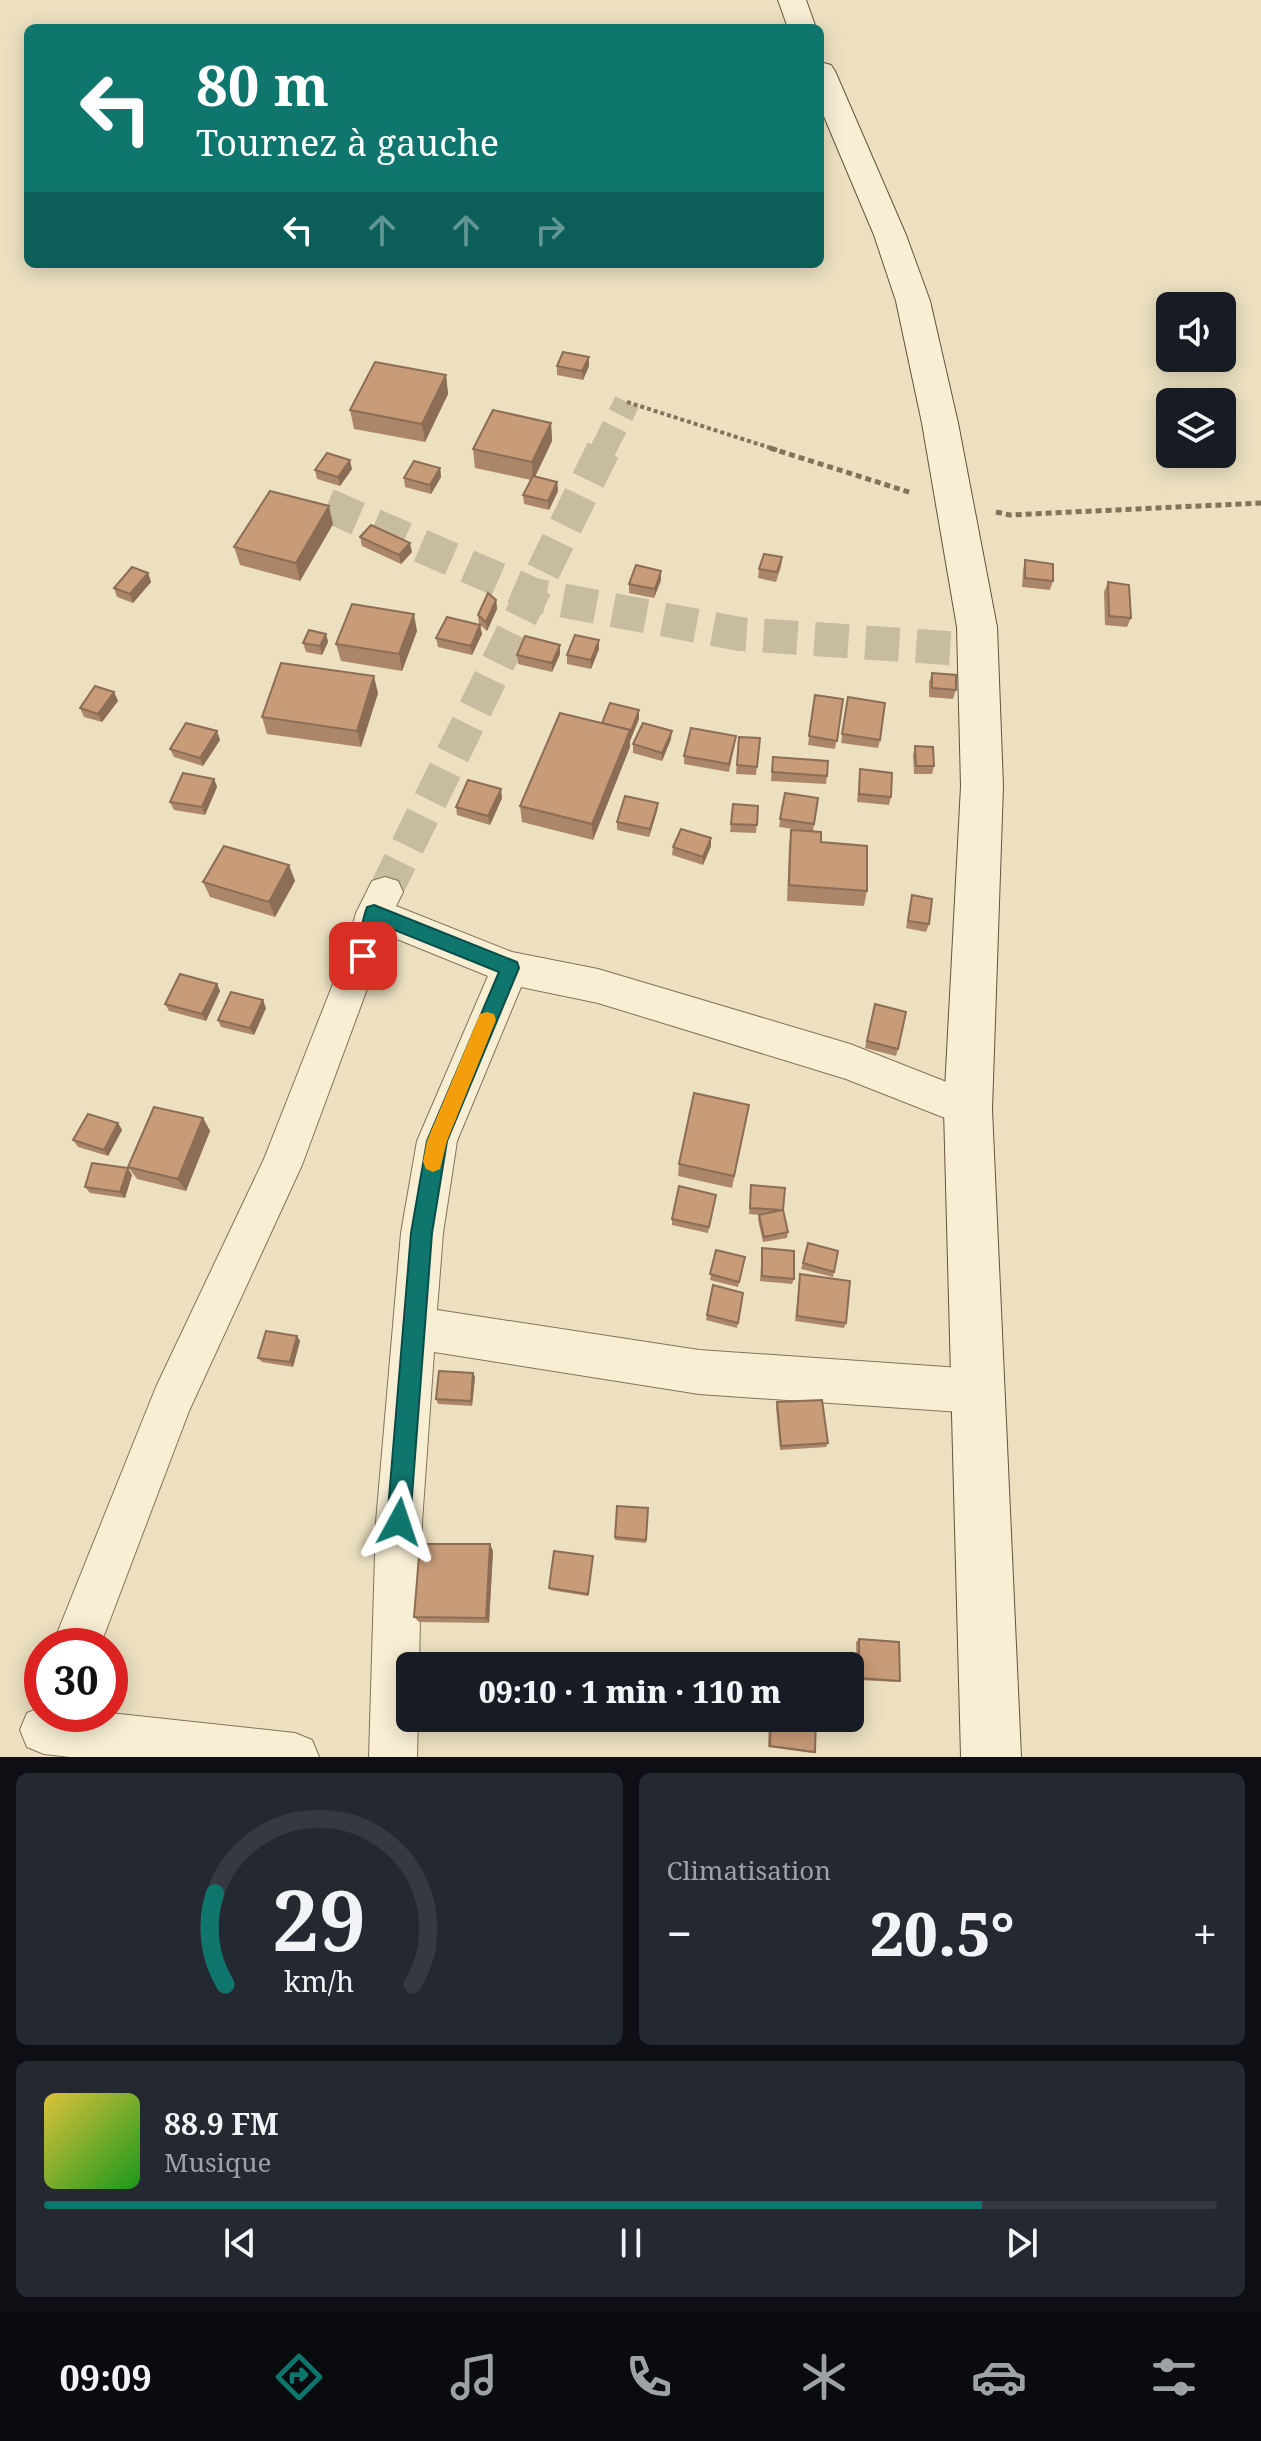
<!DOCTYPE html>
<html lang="fr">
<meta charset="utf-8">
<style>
body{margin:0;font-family:"Noto Serif",serif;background:#242831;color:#f1f3f6;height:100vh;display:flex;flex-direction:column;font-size:30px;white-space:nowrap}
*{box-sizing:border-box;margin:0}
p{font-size:26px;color:#9ea1a6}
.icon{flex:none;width:44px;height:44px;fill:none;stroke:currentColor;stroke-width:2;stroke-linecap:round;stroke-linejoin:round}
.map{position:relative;height:1757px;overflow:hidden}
.panel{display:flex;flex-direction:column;gap:16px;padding:16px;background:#0d0f14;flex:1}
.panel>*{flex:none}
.banner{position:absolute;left:24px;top:24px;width:800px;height:244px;border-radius:12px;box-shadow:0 4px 20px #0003;background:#0f766e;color:#fff;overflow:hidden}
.buttons{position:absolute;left:1156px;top:292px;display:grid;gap:16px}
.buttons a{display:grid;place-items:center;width:80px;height:80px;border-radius:12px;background:#171b24;box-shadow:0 4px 20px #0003;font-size:40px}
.speed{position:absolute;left:24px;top:1628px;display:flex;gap:16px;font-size:40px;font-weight:700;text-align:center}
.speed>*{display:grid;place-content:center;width:104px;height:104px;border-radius:50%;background:#171b24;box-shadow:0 4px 20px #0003;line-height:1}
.speed .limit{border:12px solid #d22;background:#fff;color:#111}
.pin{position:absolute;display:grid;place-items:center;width:68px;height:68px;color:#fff;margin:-34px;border-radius:16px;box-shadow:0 4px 12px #0006}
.me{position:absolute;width:88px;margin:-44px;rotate:5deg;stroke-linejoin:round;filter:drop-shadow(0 0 6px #0008)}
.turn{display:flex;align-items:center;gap:28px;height:168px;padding:0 40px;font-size:36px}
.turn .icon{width:104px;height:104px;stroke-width:2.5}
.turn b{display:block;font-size:56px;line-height:68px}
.lanes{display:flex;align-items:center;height:76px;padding:0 40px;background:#0003;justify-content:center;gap:40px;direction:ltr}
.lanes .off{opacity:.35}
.big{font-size:60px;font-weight:800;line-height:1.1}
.panel .widget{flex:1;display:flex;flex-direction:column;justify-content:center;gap:12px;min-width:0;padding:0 28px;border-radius:12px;background:#242831}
.panel .dial{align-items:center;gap:0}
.dial svg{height:208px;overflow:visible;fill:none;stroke:#363941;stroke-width:7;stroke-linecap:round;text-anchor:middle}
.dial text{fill:#f1f3f6;stroke:none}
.song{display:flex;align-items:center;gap:24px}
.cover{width:96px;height:96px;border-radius:12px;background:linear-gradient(135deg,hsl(50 70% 55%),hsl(120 70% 35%))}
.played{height:8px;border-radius:4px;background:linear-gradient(90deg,#0f766e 80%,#363941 80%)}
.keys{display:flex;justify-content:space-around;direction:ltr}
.heat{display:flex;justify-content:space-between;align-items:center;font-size:44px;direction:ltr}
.panel .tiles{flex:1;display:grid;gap:16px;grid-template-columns:1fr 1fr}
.widget:last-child{grid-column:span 2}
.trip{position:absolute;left:396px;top:1652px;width:468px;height:80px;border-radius:12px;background:#171b24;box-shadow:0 4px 20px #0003;font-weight:800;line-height:80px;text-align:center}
.tabs{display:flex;height:128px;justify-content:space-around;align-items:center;background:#090b0e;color:#9ea1a6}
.tabs .icon{width:56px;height:56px}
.tabs .current{color:#0f766e}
.tabs b{font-size:36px;color:#f1f3f6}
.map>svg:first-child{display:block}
</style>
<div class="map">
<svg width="1261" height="1757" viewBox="0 0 1261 1757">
<rect width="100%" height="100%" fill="#ece0c1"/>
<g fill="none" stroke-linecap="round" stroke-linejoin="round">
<polyline stroke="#c7bba0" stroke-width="26" stroke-dasharray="26 13" stroke-linecap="butt" points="603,450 627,402"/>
<g stroke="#c7bba0" stroke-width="34" stroke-dasharray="34 17" stroke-linecap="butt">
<polyline points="327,505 534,595 740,634 977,650"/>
<polyline points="385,892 604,448"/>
</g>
<g stroke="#84725a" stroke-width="2">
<g id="street">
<polygon points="385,877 398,881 403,892 396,906 512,952 598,969 850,1044 982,1096 988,1109 982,1122 968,1127 846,1079 598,1003 521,987 457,1141 443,1233 437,1310 699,1350 975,1369 990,1376 997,1391 990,1406 975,1413 699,1394 434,1352 422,1522 419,1666 410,1666 410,1718 418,1718 417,1757 369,1757 376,1522 401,1233 417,1141 488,976 387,935 302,1165 189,1411 100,1646 52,1646 156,1387 264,1159 344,956 356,913 372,881"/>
<polygon points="42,1707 42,1714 110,1713 295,1733 312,1740 319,1757 70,1757 44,1754 27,1747 20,1730 27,1713"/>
</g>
</g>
<g stroke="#66533d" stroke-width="2">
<g id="secondary">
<polygon points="778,0 806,0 816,28 788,28"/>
<polygon points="820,62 831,65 835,71 906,235 930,301 958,423 997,627 1003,786 992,1109 1021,1757 961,1757 944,1109 961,786 957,627 922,423 896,301 874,235 820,107"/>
</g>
</g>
<polyline stroke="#84725a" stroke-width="4" stroke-dasharray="4 3" stroke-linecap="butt" points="627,402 777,450"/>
<g stroke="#84725a" stroke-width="5" stroke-dasharray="6 4" stroke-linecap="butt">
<polyline points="770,448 912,493"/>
<polyline points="996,512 1010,515 1261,503"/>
</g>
<use href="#street" fill="#f7eed4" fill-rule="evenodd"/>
<use href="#secondary" fill="#f7eed4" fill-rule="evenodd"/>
</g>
<g fill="#ac8668">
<polygon points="589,357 589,366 583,380 557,375 557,366"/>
<polygon points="446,375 448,394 425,442 354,429 350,410"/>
<polygon points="551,423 552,441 535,477 557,482 558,491 549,510 524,504 523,495 531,480 475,468 473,449"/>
<polygon points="440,468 441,477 431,494 405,487 404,478"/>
<polygon points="352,469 340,486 317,479 315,470"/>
<polygon points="333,524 300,581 240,565 234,547"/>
<polygon points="360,537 412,552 401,564 362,546"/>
<polygon points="782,557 781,567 776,582 758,578 759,569"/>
<polygon points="1025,560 1053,581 1050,590 1022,587 1023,570"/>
<polygon points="661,571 661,580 654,598 629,593 629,584"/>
<polygon points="148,573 151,582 133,603 117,597 114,588"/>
<polygon points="1108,582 1131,618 1127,627 1105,625 1104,592"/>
<polygon points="496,600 497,609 487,631 480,625 482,634 472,655 438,647 436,638 479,625 478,615"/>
<polygon points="417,631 402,671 341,661 336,644"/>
<polygon points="326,634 328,642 322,655 306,652 303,643"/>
<polygon points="599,649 591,669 567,664 567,655"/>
<polygon points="560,654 552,672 518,664 517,655"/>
<polygon points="932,673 956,690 953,699 929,697 929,682"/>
<polygon points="114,692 118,701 102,722 84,717 80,708"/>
<polygon points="378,693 361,747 267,734 262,717"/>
<polygon points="815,695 843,699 835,749 808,745"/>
<polygon points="848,697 880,740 878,748 841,743"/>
<polygon points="639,719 630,741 630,747 593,840 522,822 520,806"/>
<polygon points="217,731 220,740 203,766 174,757 170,749"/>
<polygon points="739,737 760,738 756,775 736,774"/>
<polygon points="671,739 662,761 633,753 633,744"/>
<polygon points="735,744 729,772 684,764 684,756"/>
<polygon points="915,746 934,766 932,774 914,774 913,755"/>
<polygon points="773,757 827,776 826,784 771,781"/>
<polygon points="860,769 891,797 889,805 857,802"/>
<polygon points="214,779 217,787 205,815 174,810 170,802"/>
<polygon points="785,793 814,824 813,832 821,842 867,891 864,906 787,901 789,846 791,830 807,831 779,827"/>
<polygon points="502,798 490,825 457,815 456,807"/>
<polygon points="658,803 657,811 649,837 617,830 617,822"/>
<polygon points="733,804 758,806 756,833 730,832"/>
<polygon points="711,838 711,846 703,865 672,855 673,847"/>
<polygon points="289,865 295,881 275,917 210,897 203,882"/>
<polygon points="912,895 929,924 926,932 906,928"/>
<polygon points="217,984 220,991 206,1021 169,1011 165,1004"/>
<polygon points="875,1004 898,1049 896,1056 865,1048"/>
<polygon points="266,1008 254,1035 221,1027 218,1020"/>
<polygon points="203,1118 210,1131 186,1191 137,1179 128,1167"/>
<polygon points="747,1118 732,1188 678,1176 679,1164"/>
<polygon points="118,1123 122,1130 108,1156 78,1147 73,1140"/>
<polygon points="132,1175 125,1198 90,1193 85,1187"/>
<polygon points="751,1185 783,1210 788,1232 787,1238 763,1242 758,1220 759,1215 749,1214"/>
<polygon points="716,1195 708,1233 672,1225 672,1219"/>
<polygon points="808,1243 834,1272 833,1277 801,1269"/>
<polygon points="762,1248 794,1279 792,1284 760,1281"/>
<polygon points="716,1250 745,1257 738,1287 710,1280"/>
<polygon points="800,1274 846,1323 844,1328 795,1321"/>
<polygon points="713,1285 743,1293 737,1328 706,1320"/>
<polygon points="297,1336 300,1341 293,1367 262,1362 258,1358"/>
<polygon points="473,1373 475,1377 472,1406 438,1404 436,1399"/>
<polygon points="777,1402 828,1443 826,1447 780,1450 776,1407"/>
<polygon points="617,1506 648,1508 646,1543 615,1540"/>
<polygon points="493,1551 489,1623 419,1622 414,1617"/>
<polygon points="593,1556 588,1596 550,1590 549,1588"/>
<polygon points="859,1639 900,1681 897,1682 857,1680 856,1642"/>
<polygon points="769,1718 816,1718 815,1752 813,1753 768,1747"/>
</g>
<g fill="#8c6d55">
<polygon points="589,357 589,366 583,380 582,371"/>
<polygon points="446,375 448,394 425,442 422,424"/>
<polygon points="551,423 552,441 533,481 532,462"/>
<polygon points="350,460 352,469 340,486 338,477"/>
<polygon points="440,468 441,477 431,494 430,485"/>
<polygon points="557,482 558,491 549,510 548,501"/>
<polygon points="329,506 333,524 300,581 296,563"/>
<polygon points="410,543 412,552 401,564 399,555"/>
<polygon points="661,571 661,580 654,598 655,589"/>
<polygon points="148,573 151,582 133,603 130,594"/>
<polygon points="496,600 497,609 487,631 486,622"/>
<polygon points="414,614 417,631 402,671 399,654"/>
<polygon points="480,625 482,634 472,655 471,646"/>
<polygon points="326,634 328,642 322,655 320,646"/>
<polygon points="599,640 599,649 591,669 591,660"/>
<polygon points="560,645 560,654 552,672 552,663"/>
<polygon points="374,676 378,693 361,747 357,731"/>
<polygon points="114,692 118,701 102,722 98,714"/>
<polygon points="639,710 639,719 630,741 630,747 593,840 592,824 630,730"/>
<polygon points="217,731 220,740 203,766 200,758"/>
<polygon points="672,731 671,739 662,761 662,753"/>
<polygon points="214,779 217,787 205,815 202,807"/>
<polygon points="501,789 502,798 490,825 488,816"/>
<polygon points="658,803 657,811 649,837 650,829"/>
<polygon points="711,838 711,846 703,865 703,857"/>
<polygon points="289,865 295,881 275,917 269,902"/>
<polygon points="217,984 220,991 206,1021 202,1014"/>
<polygon points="263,1000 266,1008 254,1035 250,1028"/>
<polygon points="203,1118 210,1131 186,1191 178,1179"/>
<polygon points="118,1123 122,1130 108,1156 104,1150"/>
<polygon points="128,1168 132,1175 125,1198 120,1192"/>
<polygon points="297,1336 300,1341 293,1367 290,1362"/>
<polygon points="473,1373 475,1377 472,1406 471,1401"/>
<polygon points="490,1544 493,1551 489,1623 486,1618"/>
</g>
<g fill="#c89c79" stroke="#8c6d55" stroke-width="2">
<polygon points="563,352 589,357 582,371 557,366"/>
<polygon points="375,362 446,375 422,424 350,410"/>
<polygon points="493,410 551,423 532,462 473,449"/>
<polygon points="327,453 350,460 338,477 315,470"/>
<polygon points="414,461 440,468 430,485 404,478"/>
<polygon points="533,476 557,482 548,501 523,495"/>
<polygon points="270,491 329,506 296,563 234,547"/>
<polygon points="371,525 410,543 399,555 360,537"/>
<polygon points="764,554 782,557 777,572 759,569"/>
<polygon points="1025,560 1053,564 1053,581 1025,578"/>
<polygon points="636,565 661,571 655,589 629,584"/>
<polygon points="132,567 148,573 130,594 114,588"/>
<polygon points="1108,582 1129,585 1131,618 1109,616"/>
<polygon points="488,593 496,600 486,622 478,615"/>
<polygon points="352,604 414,614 399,654 336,644"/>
<polygon points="447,617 480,625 471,646 436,638"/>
<polygon points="309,630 326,634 320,646 303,643"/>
<polygon points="575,635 599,640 591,660 567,655"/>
<polygon points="525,636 560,645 552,663 517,655"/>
<polygon points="281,663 374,676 357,731 262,717"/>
<polygon points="932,673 956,675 956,690 932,688"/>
<polygon points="95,686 114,692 98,714 80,708"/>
<polygon points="815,695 843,699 837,741 809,736"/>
<polygon points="848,697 885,703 880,740 842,734"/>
<polygon points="610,703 639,710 630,733 630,730 602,723"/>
<polygon points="560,713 630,730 592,824 520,806"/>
<polygon points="186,723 217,731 200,758 170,749"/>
<polygon points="643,723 672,731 662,753 633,744"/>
<polygon points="691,728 736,736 729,764 684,756"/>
<polygon points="739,737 760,738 757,767 737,765"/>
<polygon points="915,746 933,747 934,766 916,766"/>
<polygon points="773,757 828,761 827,776 772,772"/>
<polygon points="860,769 892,773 891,797 859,794"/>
<polygon points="183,773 214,779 202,807 170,802"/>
<polygon points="468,780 501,789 488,816 456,807"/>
<polygon points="785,793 818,798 814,824 780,819"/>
<polygon points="625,796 658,803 650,829 617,822"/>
<polygon points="733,804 758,806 757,825 731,824"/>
<polygon points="681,829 711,838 703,857 673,847"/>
<polygon points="791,830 821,832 821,842 867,846 867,891 789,885"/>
<polygon points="224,846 289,865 269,902 203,882"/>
<polygon points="912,895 932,899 929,924 908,921"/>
<polygon points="180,974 217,984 202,1014 165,1004"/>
<polygon points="231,992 263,1000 250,1028 218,1020"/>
<polygon points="875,1004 906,1012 898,1049 867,1041"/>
<polygon points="694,1093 749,1105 734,1176 679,1164"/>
<polygon points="154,1107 203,1118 178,1179 128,1167"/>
<polygon points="88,1114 118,1123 104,1150 73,1140"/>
<polygon points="92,1163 128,1168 120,1192 85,1187"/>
<polygon points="751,1185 785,1188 783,1210 788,1232 764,1237 759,1215 782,1210 750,1208"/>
<polygon points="679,1186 716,1195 709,1227 672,1219"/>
<polygon points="808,1243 838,1251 834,1272 803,1263"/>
<polygon points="762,1248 794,1251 794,1279 762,1276"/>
<polygon points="716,1250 745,1257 739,1282 710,1274"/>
<polygon points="800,1274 850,1281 846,1323 797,1316"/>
<polygon points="713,1285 743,1293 738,1323 707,1315"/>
<polygon points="266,1331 297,1336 290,1362 258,1358"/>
<polygon points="439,1371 473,1373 471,1401 436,1399"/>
<polygon points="822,1400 828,1443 781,1446 777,1402"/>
<polygon points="617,1506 648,1508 646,1540 615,1537"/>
<polygon points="420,1544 490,1544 486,1618 414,1617"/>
<polygon points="554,1551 593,1556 588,1594 549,1588"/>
<polygon points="859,1639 899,1642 900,1681 859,1678"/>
<polygon points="607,1655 650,1665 650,1666 605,1666"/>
<polygon points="771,1718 816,1718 815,1752 770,1746"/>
</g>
<polygon fill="#0f766e" stroke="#0a4d48" stroke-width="2" points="374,905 517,962 519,968 447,1141 432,1233 410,1522 407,1530 399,1533 391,1530 387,1522 411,1233 427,1141 499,972 380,924 370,962 363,964 357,962 354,956 365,913 367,907"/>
<polygon fill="#f59e0b" points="487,1012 494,1014 496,1020 447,1141 440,1169 433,1172 426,1169 423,1162 427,1141 480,1014"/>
</svg>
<div class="buttons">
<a><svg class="icon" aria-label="sound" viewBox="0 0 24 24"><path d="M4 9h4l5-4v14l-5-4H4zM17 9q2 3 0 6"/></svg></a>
<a><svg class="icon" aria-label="layers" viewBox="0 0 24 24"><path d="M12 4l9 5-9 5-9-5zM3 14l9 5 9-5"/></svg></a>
</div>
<div class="speed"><div class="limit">30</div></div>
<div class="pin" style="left:363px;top:956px;background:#d93025"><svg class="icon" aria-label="arrive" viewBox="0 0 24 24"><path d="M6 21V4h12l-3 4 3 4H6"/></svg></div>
<svg class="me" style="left:399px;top:1522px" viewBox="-20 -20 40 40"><path d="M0-17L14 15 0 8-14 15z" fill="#0f766e" stroke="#fff" stroke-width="4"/></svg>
<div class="trip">09:10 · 1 min · 110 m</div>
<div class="banner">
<div class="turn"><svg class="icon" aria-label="left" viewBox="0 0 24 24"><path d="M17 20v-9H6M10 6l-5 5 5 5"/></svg><div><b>80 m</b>Tournez à gauche</div></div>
<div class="lanes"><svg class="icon" aria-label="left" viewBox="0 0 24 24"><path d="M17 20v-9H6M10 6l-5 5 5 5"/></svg><svg class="icon off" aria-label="ahead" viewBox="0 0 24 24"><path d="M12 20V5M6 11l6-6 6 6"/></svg><svg class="icon off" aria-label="ahead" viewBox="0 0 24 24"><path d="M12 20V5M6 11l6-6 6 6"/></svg><svg class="icon off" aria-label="right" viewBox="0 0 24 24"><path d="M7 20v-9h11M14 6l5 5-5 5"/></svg></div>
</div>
</div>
<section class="panel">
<div class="tiles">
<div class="widget dial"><svg viewBox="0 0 100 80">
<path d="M14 69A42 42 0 1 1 86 69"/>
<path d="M14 69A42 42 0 0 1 10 34" stroke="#0f766e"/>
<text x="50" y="56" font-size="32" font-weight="700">29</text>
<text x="50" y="72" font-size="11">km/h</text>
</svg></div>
<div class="widget"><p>Climatisation</p>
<div class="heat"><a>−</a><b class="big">20.5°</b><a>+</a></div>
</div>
<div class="widget">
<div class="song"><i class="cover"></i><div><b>88.9 FM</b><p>Musique</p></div></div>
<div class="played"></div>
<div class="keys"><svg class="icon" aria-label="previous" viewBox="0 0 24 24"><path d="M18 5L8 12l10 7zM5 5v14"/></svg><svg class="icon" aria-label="pause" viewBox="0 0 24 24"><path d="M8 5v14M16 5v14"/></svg><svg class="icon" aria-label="next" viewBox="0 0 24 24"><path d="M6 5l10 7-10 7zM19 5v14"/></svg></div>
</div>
</div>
</section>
<nav class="tabs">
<b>09:09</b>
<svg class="icon current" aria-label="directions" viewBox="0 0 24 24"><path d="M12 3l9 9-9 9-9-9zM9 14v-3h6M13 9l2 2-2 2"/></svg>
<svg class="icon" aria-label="music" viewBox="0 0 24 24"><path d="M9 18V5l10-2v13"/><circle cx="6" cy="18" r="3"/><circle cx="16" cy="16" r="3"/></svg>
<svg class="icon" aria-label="phone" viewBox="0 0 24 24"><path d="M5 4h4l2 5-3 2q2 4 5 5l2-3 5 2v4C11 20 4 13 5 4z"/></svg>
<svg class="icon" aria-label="climate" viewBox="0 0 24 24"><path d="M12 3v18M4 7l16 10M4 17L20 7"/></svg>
<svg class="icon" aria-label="car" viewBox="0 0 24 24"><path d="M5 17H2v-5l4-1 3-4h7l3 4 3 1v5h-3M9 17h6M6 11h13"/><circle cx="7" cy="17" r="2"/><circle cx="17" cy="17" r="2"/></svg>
<svg class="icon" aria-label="filters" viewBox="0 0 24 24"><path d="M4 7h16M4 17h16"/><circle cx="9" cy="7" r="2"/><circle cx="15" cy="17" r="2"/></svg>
</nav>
